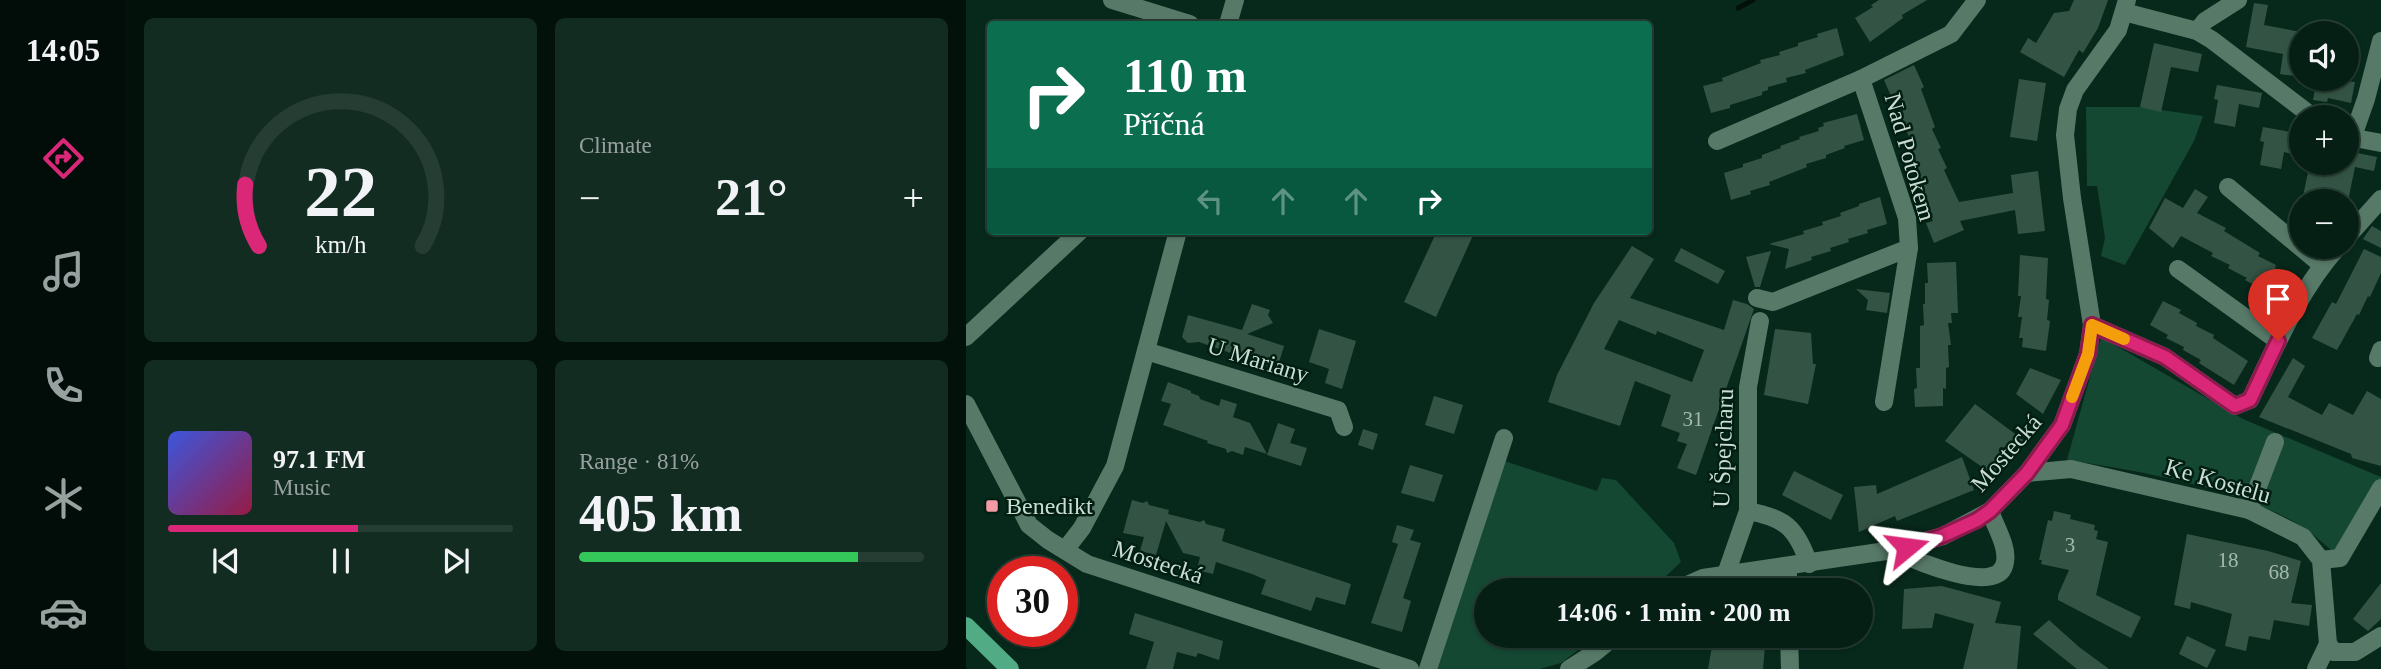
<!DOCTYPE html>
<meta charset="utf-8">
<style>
body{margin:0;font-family:Georgia,serif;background:#132c22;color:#f1f3f6;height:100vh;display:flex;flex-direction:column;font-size:26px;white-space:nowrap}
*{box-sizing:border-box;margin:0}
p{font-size:23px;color:#97a2a0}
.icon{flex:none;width:38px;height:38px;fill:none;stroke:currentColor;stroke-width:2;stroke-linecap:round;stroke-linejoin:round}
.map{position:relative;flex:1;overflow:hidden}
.drawer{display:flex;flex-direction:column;gap:18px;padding:18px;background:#03110b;width:840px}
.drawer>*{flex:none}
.top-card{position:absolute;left:21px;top:21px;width:665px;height:214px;border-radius:7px;box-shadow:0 2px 5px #0004,0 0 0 2px #263d34;background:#0b6e4f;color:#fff;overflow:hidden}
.fabs{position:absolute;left:1323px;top:21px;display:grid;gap:14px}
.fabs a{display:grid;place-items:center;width:70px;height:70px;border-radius:50%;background:#051f14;box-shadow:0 2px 5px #0004,0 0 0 2px #263d34;font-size:35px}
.speed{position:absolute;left:21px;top:556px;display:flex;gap:14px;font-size:35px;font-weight:700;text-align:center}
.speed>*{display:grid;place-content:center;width:91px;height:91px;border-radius:50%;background:#051f14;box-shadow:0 2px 5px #0004,0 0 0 2px #263d34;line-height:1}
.speed .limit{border:10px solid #d22;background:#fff;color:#111}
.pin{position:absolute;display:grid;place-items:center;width:60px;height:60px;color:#fff;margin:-72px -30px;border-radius:50% 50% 50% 0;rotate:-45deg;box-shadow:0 0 7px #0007}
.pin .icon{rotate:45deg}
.me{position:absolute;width:77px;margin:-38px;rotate:74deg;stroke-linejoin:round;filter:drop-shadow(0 0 5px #0008)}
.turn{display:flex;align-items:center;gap:24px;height:147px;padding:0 21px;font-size:32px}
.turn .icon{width:91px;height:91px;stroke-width:2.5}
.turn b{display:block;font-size:49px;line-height:60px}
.lanes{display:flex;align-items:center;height:66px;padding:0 21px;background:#0003;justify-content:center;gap:35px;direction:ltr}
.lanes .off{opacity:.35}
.big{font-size:52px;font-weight:700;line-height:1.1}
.drawer .widget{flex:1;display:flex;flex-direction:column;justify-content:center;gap:10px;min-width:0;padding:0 24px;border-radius:10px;background:#132c22}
.drawer .dial{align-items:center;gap:0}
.dial svg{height:182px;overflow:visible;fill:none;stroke:#263d34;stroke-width:7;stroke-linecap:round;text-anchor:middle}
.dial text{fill:#f1f3f6;stroke:none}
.song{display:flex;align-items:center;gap:21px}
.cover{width:84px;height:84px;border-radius:10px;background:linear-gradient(135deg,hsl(230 70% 55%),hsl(340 70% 35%))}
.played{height:7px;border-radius:4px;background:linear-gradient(90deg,#db2777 55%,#263d34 55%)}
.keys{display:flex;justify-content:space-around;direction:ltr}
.heat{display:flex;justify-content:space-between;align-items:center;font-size:38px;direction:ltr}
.charge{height:10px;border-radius:5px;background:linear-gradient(90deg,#34c759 81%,#263d34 0)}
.drawer .tiles{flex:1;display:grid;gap:18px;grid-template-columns:repeat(2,1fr)}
.trip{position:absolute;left:508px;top:578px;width:399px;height:70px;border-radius:35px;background:#051f14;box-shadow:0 2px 5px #0004,0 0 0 2px #263d34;font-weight:700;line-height:70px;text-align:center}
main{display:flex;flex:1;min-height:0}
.tabs{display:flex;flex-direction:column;width:126px;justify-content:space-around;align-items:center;background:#020c08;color:#97a2a0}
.tabs .icon{width:49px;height:49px}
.tabs .on{color:#db2777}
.tabs b{font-size:32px;color:#f1f3f6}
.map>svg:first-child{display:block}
</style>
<main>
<nav class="tabs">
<b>14:05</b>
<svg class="icon on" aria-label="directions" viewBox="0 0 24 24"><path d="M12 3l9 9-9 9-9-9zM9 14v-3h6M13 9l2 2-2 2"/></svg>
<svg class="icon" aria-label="music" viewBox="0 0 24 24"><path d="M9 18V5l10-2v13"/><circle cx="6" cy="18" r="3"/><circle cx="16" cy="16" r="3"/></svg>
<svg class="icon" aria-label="phone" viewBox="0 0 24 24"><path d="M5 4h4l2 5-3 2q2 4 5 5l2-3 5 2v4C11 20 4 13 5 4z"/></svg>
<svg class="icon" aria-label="climate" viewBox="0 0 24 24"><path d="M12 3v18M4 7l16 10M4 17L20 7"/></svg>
<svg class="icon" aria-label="car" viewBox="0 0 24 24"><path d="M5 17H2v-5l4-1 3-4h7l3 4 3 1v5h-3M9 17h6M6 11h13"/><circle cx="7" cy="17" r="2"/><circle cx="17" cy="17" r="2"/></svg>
</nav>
<section class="drawer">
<div class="tiles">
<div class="widget dial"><svg viewBox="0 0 100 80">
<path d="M14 69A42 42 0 1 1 86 69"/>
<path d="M14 69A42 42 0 0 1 8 42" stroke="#db2777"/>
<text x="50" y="56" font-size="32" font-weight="700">22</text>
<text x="50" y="72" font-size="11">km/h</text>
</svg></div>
<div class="widget"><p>Climate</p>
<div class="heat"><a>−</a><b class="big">21°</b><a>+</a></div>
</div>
<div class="widget">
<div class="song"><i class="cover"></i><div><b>97.1 FM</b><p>Music</p></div></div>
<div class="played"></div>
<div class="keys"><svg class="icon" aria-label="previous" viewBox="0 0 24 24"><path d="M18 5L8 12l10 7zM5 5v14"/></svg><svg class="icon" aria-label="pause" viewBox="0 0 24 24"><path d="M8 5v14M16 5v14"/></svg><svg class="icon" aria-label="next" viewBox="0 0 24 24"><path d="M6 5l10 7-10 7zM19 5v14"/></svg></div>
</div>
<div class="widget"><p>Range · 81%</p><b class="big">405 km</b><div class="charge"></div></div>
</div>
</section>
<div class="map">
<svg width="1415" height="669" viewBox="0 0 1415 669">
<rect width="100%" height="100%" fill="#07291b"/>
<g fill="#144833">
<polygon points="1120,107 1174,107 1237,116 1228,141 1159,265 1135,256 1139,238 1131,186 1121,186"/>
<path d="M1135 337 1277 419 1415 477V488L1374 558C1361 547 1347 533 1332 524 1267 487 1174 471 1101 460Z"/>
<polygon points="535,460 631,491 636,478 650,480 708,543 715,562 685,590 520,590 520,635 632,635 595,663 574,669 469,669"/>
</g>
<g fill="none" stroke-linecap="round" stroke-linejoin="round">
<polyline stroke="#04110a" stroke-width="5" points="772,8 787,0"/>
</g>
<g fill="#335444" fill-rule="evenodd">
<polygon points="913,0 961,0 936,15 937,18 904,42 889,18 907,7 905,5"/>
<polygon points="1108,0 1142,0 1132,28 1117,53 1113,50 1098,77 1054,52 1062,38 1070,43 1088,13 1103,11"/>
<polygon points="1288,3 1302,5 1298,25 1335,32 1332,51 1335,52 1335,77 1314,74 1317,54 1280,47"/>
<polygon points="871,28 878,55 839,70 840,73 820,78 821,82 802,87 802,90 796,92 796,95 764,105 764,108 745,113 737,86 757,81 756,78 795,63 794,60 814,55 813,52 832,46 832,43 852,37 851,34"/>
<polygon points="1188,43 1236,54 1232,72 1205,67 1195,112 1174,107"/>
<polygon points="948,65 958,87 955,89 969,127 966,129 975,148 972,149 981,168 978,170 993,202 1047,193 1045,175 1072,171 1079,231 1052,234 1049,210 994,221 998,230 968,243 960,223 967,221 958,202 961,200 953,182 956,180 946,161 949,159 941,141 944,139 918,80"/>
<polygon points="1053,79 1080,83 1071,141 1044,137"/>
<polygon points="1351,79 1389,82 1385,103 1362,98 1361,102 1347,100"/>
<polygon points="1251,85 1296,93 1293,108 1273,104 1269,127 1248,123 1252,100 1248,99"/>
<polygon points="891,114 898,140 878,146 879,148 860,155 860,158 840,164 841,167 803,182 804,185 784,191 785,194 765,200 758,173 777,167 777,164 796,158 796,155 815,148 814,146 834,139 833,137 853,131 852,128 858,126 857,123"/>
<polygon points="1297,127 1335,134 1335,156 1318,152 1315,169 1294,165 1298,142 1294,141"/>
<polygon points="1381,151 1411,157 1408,171 1389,167 1382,201 1340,201 1341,196 1337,196 1344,163 1381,163"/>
<polygon points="1229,189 1242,197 1231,213 1260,228 1258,231 1294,253 1292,256 1310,265 1309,268 1327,278 1314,302 1296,293 1297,290 1279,280 1281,278 1262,268 1264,265 1245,256 1247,253 1215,236 1207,248 1183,228 1199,198 1217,208"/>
<polygon points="914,197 921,224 901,230 902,233 882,239 883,242 864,248 865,251 845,257 846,260 819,269 823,249 803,244 838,234 837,231 857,225 856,222 875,216 874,213 893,206 893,204"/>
<polygon points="1406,226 1415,231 1415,248 1397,239"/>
<polygon points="471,231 509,231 470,317 438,302"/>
<path d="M666 246 688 259 664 298 758 330 767 300 781 304 788 309 730 475 711 468 721 444 711 441 714 433 695 426 705 395 669 381 654 426 582 402 591 375 628 303ZM653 320 690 335 691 331 738 350 726 382 638 349Z"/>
<polygon points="715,248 759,271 752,284 708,261"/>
<polygon points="1398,249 1415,257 1415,273 1404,297 1402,296 1393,315 1391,314 1371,350 1346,338 1366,302 1370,304"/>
<polygon points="805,251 794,287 789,287 780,257"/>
<polygon points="1054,255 1082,258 1080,299 1083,300 1081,320 1084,321 1080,351 1056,347 1057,338 1053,338 1056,317 1052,317 1055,296 1052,296"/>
<polygon points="990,262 992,313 985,313 986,323 982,323 985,345 982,345 983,367 980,368 980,389 977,388 977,406 949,407 948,389 951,388 950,368 954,368 954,326 958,325 957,304 959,304 959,283 962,283 961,263"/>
<polygon points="890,289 924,293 921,313 900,310 902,300"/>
<polygon points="1197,301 1215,310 1213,313 1231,323 1230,326 1248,335 1247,338 1282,361 1268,385 1233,363 1235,360 1217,350 1218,347 1200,338 1202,335 1184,325"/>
<polygon points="286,304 304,310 302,315 307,323 281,334 318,346 311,369 233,342 222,343 216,337 222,315 276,330"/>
<polygon points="353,329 390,341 376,389 359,383 363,369 343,362"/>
<polygon points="809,329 845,333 847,364 850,364 842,404 798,395"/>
<polygon points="1327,358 1339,366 1322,397 1356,415 1363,403 1387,415 1401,391 1415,399 1415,466 1386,458 1385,454 1293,417"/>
<polygon points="1064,368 1095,380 1077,414 1050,394"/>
<polygon points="202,382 225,391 225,393 233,396 234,399 253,406 255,399 271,404 267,417 284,423 301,454 279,447 277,455 266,451 261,453 260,449 241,443 242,441 197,425 205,404 195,401"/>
<polygon points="468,396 497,405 488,434 459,425"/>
<polygon points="1009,404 1060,442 1026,474 979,441"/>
<polygon points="312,423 329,429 324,443 341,448 335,466 301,455"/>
<polygon points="397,429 412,434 407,450 392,445"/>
<polygon points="996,457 1008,490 931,521 929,516 893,532 888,487 910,485 911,494"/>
<polygon points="444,465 477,475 468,502 435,493"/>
<polygon points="828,471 877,495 865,520 816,495"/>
<polygon points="166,500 177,503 181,501 183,505 203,510 202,514 234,522 238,520 240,524 259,529 256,541 385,584 379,605 350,597 345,611 295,594 300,580 286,574 250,562 247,574 231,570 234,557 217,553 200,521 190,555 174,551 178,537 157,533"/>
<polygon points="1088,511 1105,515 1104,519 1129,525 1128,530 1132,531 1130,539 1142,542 1130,595 1175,617 1165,638 1092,600 1092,595 1103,570 1075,564 1076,560 1073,560 1082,520 1086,521"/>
<polygon points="431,525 448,530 444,540 455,543 437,598 445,601 436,632 405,623 432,544 426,542"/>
<polygon points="1221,534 1302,551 1335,561 1325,603 1346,605 1343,626 1308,620 1304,640 1283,636 1280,651 1259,646 1266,614 1225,602 1224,609 1208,605"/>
<polygon points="1415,583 1415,619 1402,631 1387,619"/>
<polygon points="976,586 1035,602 1029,623 1055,626 1051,669 997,669 1008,624 969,613 966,628 936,629 938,589"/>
<polygon points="169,613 257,641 253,660 232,653 230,657 211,652 207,669 180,669 188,642 163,634"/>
<polygon points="1083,620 1113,647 1143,669 1111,669 1067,634"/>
<polygon points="748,635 763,635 762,644 799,647 797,669 742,669"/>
<polygon points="1221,636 1250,650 1241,668 1213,654"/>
</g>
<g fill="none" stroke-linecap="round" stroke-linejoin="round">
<g stroke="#577968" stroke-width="18">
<polyline points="146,0 224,24"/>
<polyline points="1158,12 1231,31 1246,40 1347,117"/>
<polyline points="262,24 269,0"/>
<polyline points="1231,31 1239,21 1272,0"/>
<polyline points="895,79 941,218 943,248 918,402"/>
<polyline points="1381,133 1394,139 1415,143"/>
<polyline points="1387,136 1400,99 1415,41"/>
<polyline points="751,141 895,79 985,34 1011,0"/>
<polyline points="1262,187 1356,265"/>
<polyline points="1381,237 1415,199"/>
<polyline points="1212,269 1312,341"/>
<polyline points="791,298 807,302 943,248"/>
<path d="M1126 325 1199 357 1269 406 1284 400C1309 348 1333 290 1372 247"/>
<polyline points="0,337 114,231"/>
<polyline points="180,351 372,410 378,427"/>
<polyline points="1412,358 1415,350"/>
<polyline points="0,404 63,525 82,540 121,564 444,669"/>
<polyline points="1061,473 1105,469 1283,510 1337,537 1355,560 1362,644 1368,652 1389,652 1415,636"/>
<polyline points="1283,510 1309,442"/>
<path d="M782 511C819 518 830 527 843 564"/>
<polyline points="99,550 116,528 149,466 212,231"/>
<path d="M927 550C944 558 1034 599 1039 562 1042 546 1029 526 1024 511"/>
<polyline points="1355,560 1374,558 1415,488"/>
<polyline points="822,567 822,590"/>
<polyline points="760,574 782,511 782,387 794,321"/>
<polyline points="710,590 737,578 927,550 977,536 1024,511 1061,473 1096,425 1122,354 1126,325 1106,198 1099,135 1102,109 1109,90 1152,30 1161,0"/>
<polyline points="823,635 824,669"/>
<polyline points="462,669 538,438"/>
<polyline points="603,669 628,653 650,635"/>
<polyline points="1350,669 1362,644"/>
</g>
<polyline stroke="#51ab85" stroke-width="18" points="0,626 44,669"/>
</g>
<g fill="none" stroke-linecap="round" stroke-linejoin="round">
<g stroke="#8e194d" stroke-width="18">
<polyline id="route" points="941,547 976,536 1011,520 1024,511 1061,473 1096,425 1122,354 1126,325 1199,357 1269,406 1284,400 1312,341"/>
</g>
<use href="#route" stroke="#db2777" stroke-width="12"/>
<polyline stroke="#f59e0b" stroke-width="12" points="1106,397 1122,354 1126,325 1158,339"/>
</g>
<rect fill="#f49aa4" stroke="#001f12" stroke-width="2.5" x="19" y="499" width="14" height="14" rx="3.5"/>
<g text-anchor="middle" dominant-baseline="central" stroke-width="5" stroke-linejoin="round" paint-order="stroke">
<g font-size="21" fill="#a4baaf">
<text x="727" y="419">31</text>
<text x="1104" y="545">3</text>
<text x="1262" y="560">18</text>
<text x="1313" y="572">68</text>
</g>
<g font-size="24" fill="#cadcd3" stroke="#001f12">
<text transform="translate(944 157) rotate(74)">Nad Potokem</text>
<text transform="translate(292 360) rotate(17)">U Mariany</text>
<text transform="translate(757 448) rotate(-88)">U Špejcharu</text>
<text transform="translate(1040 453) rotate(-49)">Mostecká</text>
<text transform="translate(1252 481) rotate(16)">Ke Kostelu</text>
<text transform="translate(192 562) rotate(18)">Mostecká</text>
</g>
<g font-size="24" fill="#cadcd3" stroke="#001f12" text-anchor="start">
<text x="40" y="506">Benedikt</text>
</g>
</g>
</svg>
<div class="fabs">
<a><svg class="icon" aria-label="sound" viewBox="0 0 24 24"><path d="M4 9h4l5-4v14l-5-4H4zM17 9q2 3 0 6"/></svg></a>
<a>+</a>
<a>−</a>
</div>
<div class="speed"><div class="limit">30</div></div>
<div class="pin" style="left:1312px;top:341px;background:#d93025"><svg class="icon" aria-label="arrive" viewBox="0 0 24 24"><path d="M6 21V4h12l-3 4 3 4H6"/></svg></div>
<svg class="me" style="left:941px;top:547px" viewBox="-20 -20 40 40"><path d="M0-17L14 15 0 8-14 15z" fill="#db2777" stroke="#fff" stroke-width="4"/></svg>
<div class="trip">14:06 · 1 min · 200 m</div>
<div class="top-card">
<div class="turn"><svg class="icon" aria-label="right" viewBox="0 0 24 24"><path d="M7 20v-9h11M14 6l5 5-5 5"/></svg><div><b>110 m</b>Příčná</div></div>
<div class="lanes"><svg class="icon off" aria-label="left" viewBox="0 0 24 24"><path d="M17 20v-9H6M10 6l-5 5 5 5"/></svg><svg class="icon off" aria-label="ahead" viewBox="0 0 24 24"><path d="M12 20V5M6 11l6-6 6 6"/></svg><svg class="icon off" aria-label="ahead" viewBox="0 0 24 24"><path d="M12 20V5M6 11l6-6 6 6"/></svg><svg class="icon" aria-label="right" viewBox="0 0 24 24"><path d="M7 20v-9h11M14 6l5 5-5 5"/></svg></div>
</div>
</div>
</main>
